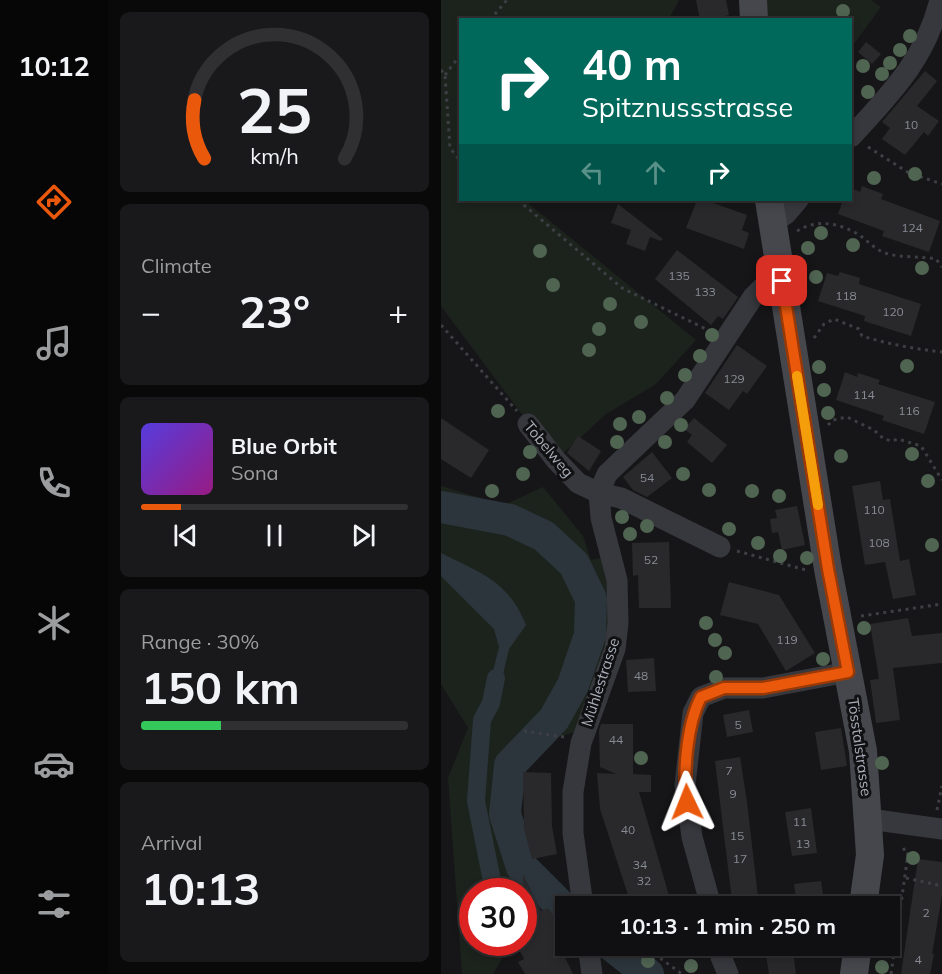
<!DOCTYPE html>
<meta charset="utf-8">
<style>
body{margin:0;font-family:Mulish,sans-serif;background:#19191b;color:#f1f3f6;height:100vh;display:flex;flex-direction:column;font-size:22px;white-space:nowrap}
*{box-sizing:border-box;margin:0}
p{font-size:20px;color:#9c9d9f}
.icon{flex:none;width:33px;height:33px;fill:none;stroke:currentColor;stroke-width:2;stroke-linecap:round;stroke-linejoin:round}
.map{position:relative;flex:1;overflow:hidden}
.sheet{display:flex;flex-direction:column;gap:12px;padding:12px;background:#09090a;width:333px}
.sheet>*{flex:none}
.guide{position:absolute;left:18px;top:18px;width:393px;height:183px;border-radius:0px;box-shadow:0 3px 9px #0003,0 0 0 2px #303032;background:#00695c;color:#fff;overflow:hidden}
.speed{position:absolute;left:18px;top:878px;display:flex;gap:12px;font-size:30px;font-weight:700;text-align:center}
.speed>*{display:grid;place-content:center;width:78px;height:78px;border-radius:50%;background:#101012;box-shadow:0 3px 9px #0003,0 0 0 2px #303032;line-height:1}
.speed .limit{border:9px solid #d22;background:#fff;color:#111}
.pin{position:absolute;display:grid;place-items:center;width:51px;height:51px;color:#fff;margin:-26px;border-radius:12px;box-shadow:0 3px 9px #0006}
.me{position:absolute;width:66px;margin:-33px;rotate:358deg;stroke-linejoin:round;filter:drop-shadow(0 0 4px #0008)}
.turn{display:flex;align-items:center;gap:21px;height:126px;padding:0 24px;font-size:27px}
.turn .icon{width:78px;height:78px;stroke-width:2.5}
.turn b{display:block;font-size:42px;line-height:51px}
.lanes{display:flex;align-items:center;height:57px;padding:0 24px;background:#0003;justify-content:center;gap:30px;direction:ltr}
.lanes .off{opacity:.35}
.big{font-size:45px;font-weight:700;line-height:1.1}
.sheet .widget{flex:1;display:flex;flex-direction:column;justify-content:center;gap:9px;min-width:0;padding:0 21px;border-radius:9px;background:#19191b}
.sheet .dial{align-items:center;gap:0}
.dial svg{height:156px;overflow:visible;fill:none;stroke:#303032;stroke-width:7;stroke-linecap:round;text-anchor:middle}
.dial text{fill:#f1f3f6;stroke:none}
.song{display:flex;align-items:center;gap:18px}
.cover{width:72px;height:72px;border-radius:9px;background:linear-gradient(135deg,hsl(250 70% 55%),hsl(310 70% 35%))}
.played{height:6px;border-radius:3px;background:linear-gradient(90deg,#ea580c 15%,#303032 15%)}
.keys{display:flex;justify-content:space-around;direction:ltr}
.heat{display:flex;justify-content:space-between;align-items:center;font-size:33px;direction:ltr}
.charge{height:9px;border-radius:4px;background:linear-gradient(90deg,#34c759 30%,#303032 0)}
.trip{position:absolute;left:114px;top:896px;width:345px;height:60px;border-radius:0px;background:#101012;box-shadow:0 3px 9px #0003,0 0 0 2px #303032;font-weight:700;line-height:60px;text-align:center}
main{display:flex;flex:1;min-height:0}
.dock{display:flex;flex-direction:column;width:108px;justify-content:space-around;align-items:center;background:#060607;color:#9c9d9f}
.dock .icon{width:42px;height:42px}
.dock .on{color:#ea580c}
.dock b{font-size:27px;color:#f1f3f6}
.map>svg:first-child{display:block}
</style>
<main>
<nav class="dock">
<b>10:12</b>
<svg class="icon on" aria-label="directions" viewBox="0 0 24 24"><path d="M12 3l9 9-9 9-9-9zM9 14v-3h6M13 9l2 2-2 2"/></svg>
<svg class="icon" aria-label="music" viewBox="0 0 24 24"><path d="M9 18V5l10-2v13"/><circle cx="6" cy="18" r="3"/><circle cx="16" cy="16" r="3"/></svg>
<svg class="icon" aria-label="phone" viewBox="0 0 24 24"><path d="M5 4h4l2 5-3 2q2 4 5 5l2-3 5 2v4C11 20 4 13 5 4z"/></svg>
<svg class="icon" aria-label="climate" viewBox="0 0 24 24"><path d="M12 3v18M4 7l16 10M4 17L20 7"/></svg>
<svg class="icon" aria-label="car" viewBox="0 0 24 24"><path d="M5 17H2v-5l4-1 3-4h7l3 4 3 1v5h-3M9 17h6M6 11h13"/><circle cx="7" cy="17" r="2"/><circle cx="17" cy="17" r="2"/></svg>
<svg class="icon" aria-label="filters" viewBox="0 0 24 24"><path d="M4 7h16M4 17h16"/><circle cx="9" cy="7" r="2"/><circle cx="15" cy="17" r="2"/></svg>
</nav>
<section class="sheet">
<div class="widget dial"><svg viewBox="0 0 100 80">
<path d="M14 69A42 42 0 1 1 86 69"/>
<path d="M14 69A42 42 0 0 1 9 39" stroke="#ea580c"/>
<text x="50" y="56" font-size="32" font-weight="700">25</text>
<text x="50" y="72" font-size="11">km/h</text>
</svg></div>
<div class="widget"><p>Climate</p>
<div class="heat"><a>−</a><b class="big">23°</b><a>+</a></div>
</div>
<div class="widget">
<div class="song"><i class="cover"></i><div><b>Blue Orbit</b><p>Sona</p></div></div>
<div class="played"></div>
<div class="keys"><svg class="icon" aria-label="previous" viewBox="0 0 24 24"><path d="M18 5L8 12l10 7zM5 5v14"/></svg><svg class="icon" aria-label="pause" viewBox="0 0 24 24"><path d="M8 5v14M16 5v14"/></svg><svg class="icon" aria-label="next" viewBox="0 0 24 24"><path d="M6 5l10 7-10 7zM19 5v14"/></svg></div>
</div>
<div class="widget"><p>Range · 30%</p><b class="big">150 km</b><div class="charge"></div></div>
<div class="widget"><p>Arrival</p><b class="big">10:13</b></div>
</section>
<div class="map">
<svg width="501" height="974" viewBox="0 0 501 974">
<rect width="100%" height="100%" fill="#161618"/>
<g fill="#1c231d">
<polygon points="0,0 238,0 228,19 20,20 20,200 90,200 88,204 255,340 215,384 165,414 115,460 0,306"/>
<polygon points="312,0 430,0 440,7 410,48 410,20 313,19"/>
<polygon points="0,486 63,505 102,487 142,536 150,560 170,556 178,600 144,729 91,745 69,765 64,814 81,867 70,891 32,891 32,942 58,942 61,959 52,974 21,974 7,778 27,728 0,684"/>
</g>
<path fill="#2c353c" d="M0 553C39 573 67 580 85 625L68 649 55 704 45 700 58 647 53 629 0 576Z"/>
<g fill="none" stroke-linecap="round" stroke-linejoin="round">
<polyline stroke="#2c353c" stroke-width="18" points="53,891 35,801 41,720 50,703 55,678"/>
<g stroke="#2c353c" stroke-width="32">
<polyline points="0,507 69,520 103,536 133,564 150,599 149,635 132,685 113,719 69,765 64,814 81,867 124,910"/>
<polyline points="170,945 207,974"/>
</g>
</g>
<g fill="#29292c">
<polygon points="255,0 285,0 288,15 284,16 285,20 259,20"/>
<polygon points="425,42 440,54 431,64 417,52"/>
<polygon points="484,71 496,81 476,106 498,121 487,136 483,132 464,155 441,139 449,128 441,122"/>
<polygon points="421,186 442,194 440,199 499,221 488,252 441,236 443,231 397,214 402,200 410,200 410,188 419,192"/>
<polygon points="256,200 264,200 306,215 301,230 308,233 303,249 245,228"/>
<polygon points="177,204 222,239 220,241 209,237 204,251 185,244 190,230 170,223"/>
<polygon points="236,250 297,297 282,319 277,316 270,325 214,279"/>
<polygon points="399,272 419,278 418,284 480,304 470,336 423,321 424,316 377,301 386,273 397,276"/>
<polygon points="296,345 326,366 306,394 302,391 288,410 264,393"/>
<polygon points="404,372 416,377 417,373 439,380 437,384 494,402 483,434 441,420 443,416 395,400"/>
<polygon points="0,418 48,450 30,478 0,459"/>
<polygon points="253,418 286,445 271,463 246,442 251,435 243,429"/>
<polygon points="137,436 160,451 148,471 126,453"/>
<polygon points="211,452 231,478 206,497 192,490 182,477"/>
<polygon points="439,481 442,500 449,499 459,561 468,559 475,595 452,599 444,562 424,565 411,486"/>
<polygon points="356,506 364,545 341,550 337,532 331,533 329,519 336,518 334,510"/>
<polygon points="228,542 230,608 198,608 197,575 192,576 191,543"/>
<polygon points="288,582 338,595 374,653 345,671 317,624 279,615"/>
<polygon points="467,618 471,636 501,633 501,663 452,668 459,720 435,723 429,680 438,679 429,624"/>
<polygon points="213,658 215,691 187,692 185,660"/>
<polygon points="308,710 312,732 286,737 282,715"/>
<polygon points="160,724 192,724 192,774 210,775 210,792 198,792 231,906 183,906 188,898 159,809 156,773 175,774 159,767 158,730"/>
<polygon points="400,728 406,766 380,770 374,732"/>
<polygon points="299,757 306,802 318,906 292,906 290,892 274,761"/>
<polygon points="82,772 110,773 111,826 116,854 91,859 83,829"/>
<polygon points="370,808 376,853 351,856 344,812"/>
<polygon points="477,859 501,862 501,895 491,954 493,954 489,974 460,974"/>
<polygon points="82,874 100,911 107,908 115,919 120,916 124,926 124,935 116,941 132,974 84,974 77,962 83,959 74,942 82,942"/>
<polygon points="380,881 384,906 356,906 353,884"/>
<polygon points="352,951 355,974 328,974 325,955"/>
</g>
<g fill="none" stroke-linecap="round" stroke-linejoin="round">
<g stroke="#3d3f44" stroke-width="3" stroke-dasharray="3 4.5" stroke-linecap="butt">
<polyline points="49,20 66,0"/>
<polyline points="0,70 4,75 9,148 20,162"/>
<polyline points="4,75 20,54"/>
<polyline points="427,147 468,173 501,184"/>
<polyline points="77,200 181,288 269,331"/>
<path d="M356 231C374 220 394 222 413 232 424 237 431 248 444 253 459 258 479 256 495 259L501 267"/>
<polyline points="0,325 76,411"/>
<path d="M373 338 383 324 393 319 418 329 421 336C447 344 474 349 501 352"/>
<polyline points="387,425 392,420 406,417 433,430 443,439 451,441 457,439 480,446 501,480"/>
<polyline points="296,551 365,570"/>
<polyline points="420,616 501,604"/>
<polyline points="83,731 123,737"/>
<polyline points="496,810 501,786"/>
<polyline points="465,878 501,886"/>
<polyline points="201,945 241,974"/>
<polyline points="450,974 467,854 464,854 462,844"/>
</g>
<g stroke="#37383d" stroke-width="21">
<path d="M410 137C450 93 484 60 499 0"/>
<polyline points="332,222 345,214 357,200"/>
<polyline points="87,424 115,460 137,483 158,493 180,498 279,547"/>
<polyline points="428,819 501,829"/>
<polyline points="142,906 132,833 132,792 140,743 174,649 177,623 176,580 160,518 158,493 166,474 244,400 312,297 324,285 341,281"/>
<polyline points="270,906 251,837 244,785 252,713 260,697 283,688 322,688 407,672"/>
<polyline points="147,945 151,974"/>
<polyline points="278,945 280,957 287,974"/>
</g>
<g stroke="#45474d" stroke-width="28">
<polyline points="312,0 313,20"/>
<polyline points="328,200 387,569 422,751 429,855 422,906"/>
<polyline points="413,974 417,945"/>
</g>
</g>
<g fill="#506452">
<circle cx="402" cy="11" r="7"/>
<circle cx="469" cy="36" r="7"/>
<circle cx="459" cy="50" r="7"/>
<circle cx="449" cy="63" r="7"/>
<circle cx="422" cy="66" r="7"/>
<circle cx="441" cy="74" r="7"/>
<circle cx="427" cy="92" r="7"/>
<circle cx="474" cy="174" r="7"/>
<circle cx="433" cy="178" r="7"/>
<circle cx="380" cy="233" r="7"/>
<circle cx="412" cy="245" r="7"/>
<circle cx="367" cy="248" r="7"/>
<circle cx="99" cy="251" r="7"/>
<circle cx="481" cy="268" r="7"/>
<circle cx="375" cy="277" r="7"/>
<circle cx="112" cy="285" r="7"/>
<circle cx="169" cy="304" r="7"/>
<circle cx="200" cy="322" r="7"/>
<circle cx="158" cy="329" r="7"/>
<circle cx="271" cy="335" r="7"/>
<circle cx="148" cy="350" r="7"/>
<circle cx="259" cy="356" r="7"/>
<circle cx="466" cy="366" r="7"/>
<circle cx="378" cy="367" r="7"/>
<circle cx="244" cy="375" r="7"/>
<circle cx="383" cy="390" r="7"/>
<circle cx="226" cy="398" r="7"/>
<circle cx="57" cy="411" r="7"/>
<circle cx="387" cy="413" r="7"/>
<circle cx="198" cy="417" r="7"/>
<circle cx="179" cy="424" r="7"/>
<circle cx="240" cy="425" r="7"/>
<circle cx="176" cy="442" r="7"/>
<circle cx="224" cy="442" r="7"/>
<circle cx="89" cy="452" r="7"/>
<circle cx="471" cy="454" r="7"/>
<circle cx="400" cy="456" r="7"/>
<circle cx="82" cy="474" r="7"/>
<circle cx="242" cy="474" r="7"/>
<circle cx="487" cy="481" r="7"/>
<circle cx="268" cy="490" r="7"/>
<circle cx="51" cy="491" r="7"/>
<circle cx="311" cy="491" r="7"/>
<circle cx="338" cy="496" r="7"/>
<circle cx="181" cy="517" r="7"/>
<circle cx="206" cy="526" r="7"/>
<circle cx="288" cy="529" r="7"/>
<circle cx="189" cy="534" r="7"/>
<circle cx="317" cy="543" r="7"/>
<circle cx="491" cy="545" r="7"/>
<circle cx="339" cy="556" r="7"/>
<circle cx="366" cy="558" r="7"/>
<circle cx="265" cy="623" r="7"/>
<circle cx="423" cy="628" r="7"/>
<circle cx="274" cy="640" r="7"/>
<circle cx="284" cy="653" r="7"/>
<circle cx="382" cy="659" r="7"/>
<circle cx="275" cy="677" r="7"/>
<circle cx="200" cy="758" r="7"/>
<circle cx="441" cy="763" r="7"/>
<circle cx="472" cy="858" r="7"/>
<circle cx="207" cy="961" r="7"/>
<circle cx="250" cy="966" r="7"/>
<circle cx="441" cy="967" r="7"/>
</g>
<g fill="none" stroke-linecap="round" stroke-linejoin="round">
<g stroke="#983908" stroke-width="15">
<path id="route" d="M246 802C242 771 246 724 260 697L283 688H322L407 672 387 569 341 281"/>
</g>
<use href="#route" stroke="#ea580c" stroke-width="10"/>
<polyline stroke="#f59e0b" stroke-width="10" points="356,376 377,505"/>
</g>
<g text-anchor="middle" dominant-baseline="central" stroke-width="6" stroke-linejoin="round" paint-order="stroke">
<g font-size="12" fill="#888b94">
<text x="470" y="124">10</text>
<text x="471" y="227">124</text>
<text x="238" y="275">135</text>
<text x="264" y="291">133</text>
<text x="405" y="295">118</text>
<text x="452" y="311">120</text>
<text x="293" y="378">129</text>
<text x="423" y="394">114</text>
<text x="468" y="410">116</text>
<text x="206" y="477">54</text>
<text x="433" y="509">110</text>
<text x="438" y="542">108</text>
<text x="210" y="559">52</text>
<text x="346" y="639">119</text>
<text x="200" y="675">48</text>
<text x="297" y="724">5</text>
<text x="175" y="739">44</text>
<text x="288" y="770">7</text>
<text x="292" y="793">9</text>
<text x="359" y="821">11</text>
<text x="187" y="829">40</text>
<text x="296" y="835">15</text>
<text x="362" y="843">13</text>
<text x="299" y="858">17</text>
<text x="199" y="864">34</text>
<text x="203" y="880">32</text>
<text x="485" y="912">2</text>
<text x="477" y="959">4</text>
</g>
<g font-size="15" fill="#a8adb8" stroke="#111113">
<text transform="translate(108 449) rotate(50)">Tobelweg</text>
<text transform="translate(159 682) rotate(-72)">Mühlestrasse</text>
<text transform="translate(419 747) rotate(82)">Tösstalstrasse</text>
</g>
</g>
</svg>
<div class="speed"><div class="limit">30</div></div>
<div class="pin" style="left:341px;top:281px;background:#d93025"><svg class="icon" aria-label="arrive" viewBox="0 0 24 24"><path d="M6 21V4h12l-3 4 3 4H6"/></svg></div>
<svg class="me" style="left:246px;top:802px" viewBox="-20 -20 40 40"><path d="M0-17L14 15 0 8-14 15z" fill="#ea580c" stroke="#fff" stroke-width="4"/></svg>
<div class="trip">10:13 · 1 min · 250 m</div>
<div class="guide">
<div class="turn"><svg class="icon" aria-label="right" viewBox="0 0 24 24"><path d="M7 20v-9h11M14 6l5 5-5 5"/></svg><div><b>40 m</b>Spitznussstrasse</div></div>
<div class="lanes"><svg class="icon off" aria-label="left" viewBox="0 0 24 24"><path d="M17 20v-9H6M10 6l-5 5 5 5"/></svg><svg class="icon off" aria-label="ahead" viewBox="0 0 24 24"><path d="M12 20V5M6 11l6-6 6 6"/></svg><svg class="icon" aria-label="right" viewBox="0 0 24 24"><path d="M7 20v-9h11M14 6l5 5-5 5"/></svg></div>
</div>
</div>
</main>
